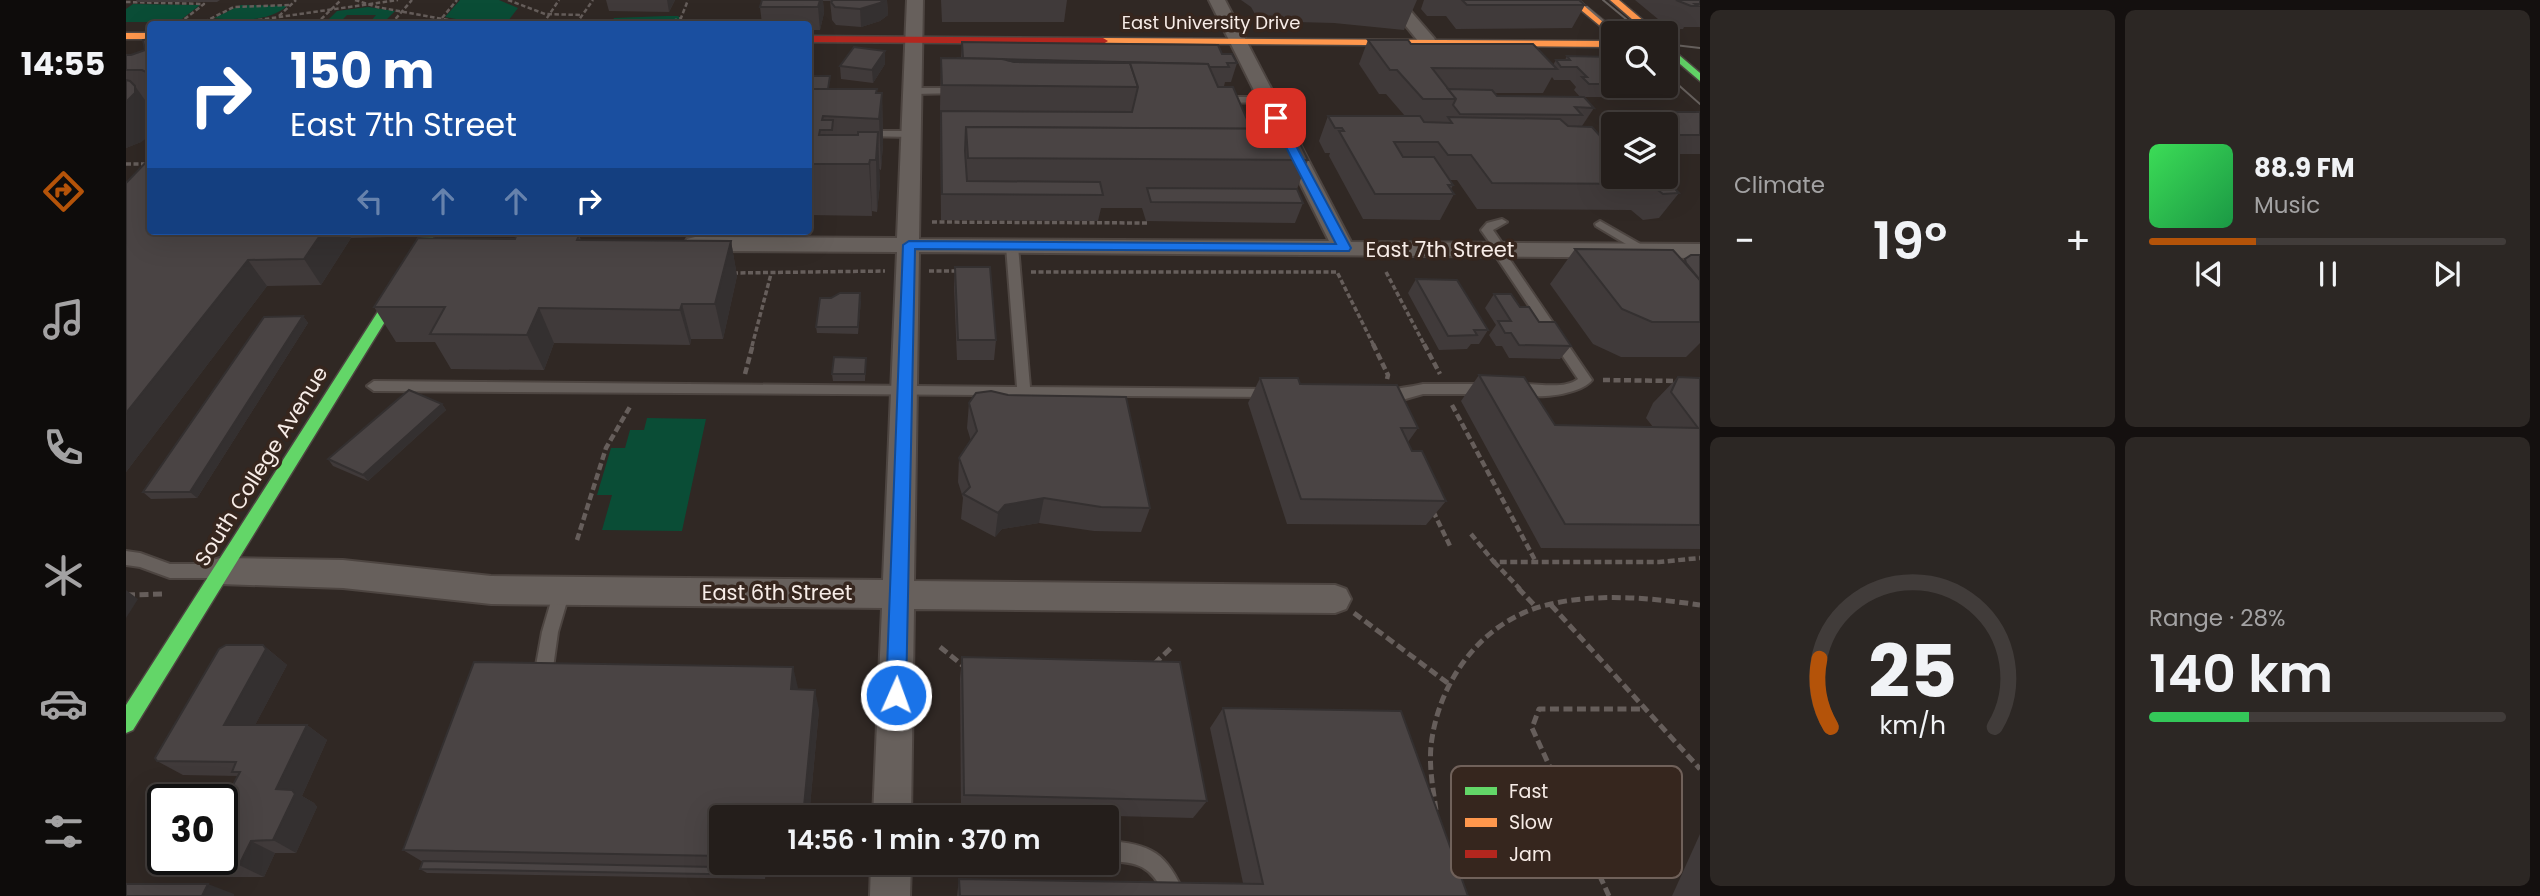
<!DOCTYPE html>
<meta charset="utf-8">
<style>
body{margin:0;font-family:Poppins,sans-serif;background:#2c2724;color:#f1f3f6;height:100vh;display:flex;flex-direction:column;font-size:26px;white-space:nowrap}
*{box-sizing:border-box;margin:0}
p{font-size:23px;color:#a3a2a3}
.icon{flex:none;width:38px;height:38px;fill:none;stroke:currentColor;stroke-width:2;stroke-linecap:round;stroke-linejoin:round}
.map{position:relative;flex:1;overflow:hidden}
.details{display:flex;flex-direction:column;gap:10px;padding:10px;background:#14100f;width:840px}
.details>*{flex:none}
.banner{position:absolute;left:21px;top:21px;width:665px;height:214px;border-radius:7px;box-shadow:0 7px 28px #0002,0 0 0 2px #413c3a;background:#1a4fa0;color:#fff;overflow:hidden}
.controls{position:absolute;left:1475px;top:21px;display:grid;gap:14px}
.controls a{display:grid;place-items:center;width:77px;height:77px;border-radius:7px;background:#241e1b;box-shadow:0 7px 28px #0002,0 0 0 2px #413c3a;font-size:35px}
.speed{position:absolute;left:21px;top:784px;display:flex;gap:14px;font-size:35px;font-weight:700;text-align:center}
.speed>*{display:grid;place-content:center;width:91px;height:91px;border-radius:50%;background:#241e1b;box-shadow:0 7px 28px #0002,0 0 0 2px #413c3a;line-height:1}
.speed .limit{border:4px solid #111;border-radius:10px;background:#fff;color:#111}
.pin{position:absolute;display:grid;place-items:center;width:60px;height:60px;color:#fff;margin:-30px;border-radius:14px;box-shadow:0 4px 10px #0006}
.me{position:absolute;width:77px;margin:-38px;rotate:2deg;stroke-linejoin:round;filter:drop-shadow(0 0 5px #0008)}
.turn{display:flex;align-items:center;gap:24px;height:147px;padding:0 28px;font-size:32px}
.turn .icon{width:91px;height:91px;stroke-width:2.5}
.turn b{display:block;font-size:49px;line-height:60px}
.lanes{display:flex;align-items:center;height:66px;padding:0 28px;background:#0003;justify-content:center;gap:35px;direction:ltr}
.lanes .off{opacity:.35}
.big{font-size:52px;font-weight:600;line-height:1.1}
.details .tile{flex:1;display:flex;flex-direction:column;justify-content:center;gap:10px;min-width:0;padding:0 24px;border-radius:10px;background:#2c2724}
.details .dial{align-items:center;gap:0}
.dial svg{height:182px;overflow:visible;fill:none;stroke:#413c3a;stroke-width:7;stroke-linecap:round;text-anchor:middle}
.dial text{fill:#f1f3f6;stroke:none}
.song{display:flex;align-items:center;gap:21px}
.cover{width:84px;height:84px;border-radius:10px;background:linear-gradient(135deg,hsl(130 70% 55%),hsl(140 70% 35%))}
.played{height:7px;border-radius:4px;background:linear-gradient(90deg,#b45309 30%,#413c3a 30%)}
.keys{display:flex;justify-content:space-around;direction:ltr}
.heat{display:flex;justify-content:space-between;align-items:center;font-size:38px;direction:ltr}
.charge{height:10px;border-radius:5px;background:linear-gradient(90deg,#34c759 28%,#413c3a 0)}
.details .tiles{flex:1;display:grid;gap:10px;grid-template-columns:repeat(2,1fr)}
.trip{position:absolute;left:583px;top:805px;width:410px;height:70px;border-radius:7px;background:#241e1b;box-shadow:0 7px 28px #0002,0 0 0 2px #413c3a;font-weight:600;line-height:70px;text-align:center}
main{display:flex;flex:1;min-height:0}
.tab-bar{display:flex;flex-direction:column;width:126px;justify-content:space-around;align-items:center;background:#0e0c0b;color:#a3a2a3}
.tab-bar .icon{width:49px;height:49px}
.tab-bar .on{color:#b45309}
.tab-bar b{font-size:32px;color:#f1f3f6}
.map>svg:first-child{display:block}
</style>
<main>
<nav class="tab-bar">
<b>14:55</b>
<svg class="icon on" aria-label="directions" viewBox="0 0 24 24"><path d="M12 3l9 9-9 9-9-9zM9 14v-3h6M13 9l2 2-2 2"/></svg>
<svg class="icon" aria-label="music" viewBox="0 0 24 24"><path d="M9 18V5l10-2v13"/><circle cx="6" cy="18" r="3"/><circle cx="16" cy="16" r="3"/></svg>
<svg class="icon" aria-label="phone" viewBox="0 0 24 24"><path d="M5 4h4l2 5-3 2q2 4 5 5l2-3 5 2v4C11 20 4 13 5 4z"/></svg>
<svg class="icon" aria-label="climate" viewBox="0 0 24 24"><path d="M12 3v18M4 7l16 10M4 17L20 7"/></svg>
<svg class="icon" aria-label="car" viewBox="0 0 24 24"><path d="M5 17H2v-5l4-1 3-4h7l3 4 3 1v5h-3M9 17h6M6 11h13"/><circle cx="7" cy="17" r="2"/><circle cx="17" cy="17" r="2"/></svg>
<svg class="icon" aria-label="filters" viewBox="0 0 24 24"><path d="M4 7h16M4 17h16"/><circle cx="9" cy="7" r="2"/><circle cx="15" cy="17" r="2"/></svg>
</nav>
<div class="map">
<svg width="1574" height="896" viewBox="0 0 1574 896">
<rect width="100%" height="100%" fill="#302824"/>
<g fill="#0a4d36">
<polygon points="334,0 373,0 392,8 382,21 341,21 319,17"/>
<polygon points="7,4 74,5 52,22 0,22 0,9"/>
<path d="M115 5 161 6C143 22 111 21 88 18Z"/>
<polygon points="242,7 269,11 259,21 245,21 250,15 221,15 215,21 201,21 211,11"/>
<polygon points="540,16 552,16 557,20 555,24 485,24 488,18"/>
<polygon points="521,418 580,419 556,531 476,530 486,495 471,495 485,448 499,448 504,430 518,430"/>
</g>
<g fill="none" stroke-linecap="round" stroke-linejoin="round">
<g stroke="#4d4541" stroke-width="4">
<g id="lane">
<polygon points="831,88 834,89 834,93 788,94 783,91 788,88"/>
<polygon points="1141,97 1146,100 1144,102 1096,103 1091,100 1096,97"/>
<polygon points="739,131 786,131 791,134 786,137 736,136 734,134"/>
<path d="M1376 219 1381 222 1367 230 1380 249 1378 251 1466 380C1453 397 1394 402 1381 389 1394 376 1432 394 1452 379L1365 249 1367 247 1355 230 1361 223Z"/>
<polygon points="1474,221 1523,249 1525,251 1523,253 1515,253 1470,226 1469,224"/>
<polygon points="886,243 892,246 904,387 1145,389 1152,394 1150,397 248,391 241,386 248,381 891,387 880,246"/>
<path d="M1297 384H1361L1368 389 1361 394H1297L1276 400H1260L1253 395C1259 389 1286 387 1297 384Z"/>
<polygon points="0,551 14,553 44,564 89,564 95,566 97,571 95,576 89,578 44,578 14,567 0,565"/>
<polygon points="436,584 442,586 444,591 432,632 425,682 422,688 416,690 410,688 407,682 416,632 428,591 430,586"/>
<path d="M980 841C1025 843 1042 854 1059 896H1039C1025 865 1012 862 980 861Z"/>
</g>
</g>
<g stroke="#4d4541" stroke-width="4">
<g id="street">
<polygon points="781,0 797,0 793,239 1203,241 1083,0 1099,0 1225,242 1574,244 1574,258 793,252 788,581 1209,585 1220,589 1225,599 1220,609 1209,613 788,609 785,817 747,817 756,608 365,604 217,588 94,584 83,581 78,571 83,561 94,558 217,560 365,576 757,580 771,252 569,251 561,249 558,244 561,239 569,237 771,238"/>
<polygon points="1259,0 1275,0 1308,38 1310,42 1308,46 1296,46"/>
<polygon points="745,863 785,863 784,896 744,896"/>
</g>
</g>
<g stroke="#4d4541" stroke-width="3">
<g id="fast">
<polygon points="1540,44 1574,73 1574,81 1540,52"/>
<polygon points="298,231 310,231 297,260 7,730 0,733 0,705 285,260"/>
</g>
</g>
<g stroke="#4d4541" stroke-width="3">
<g id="slow">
<polygon points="1443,0 1452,0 1493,33 1485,35"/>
<polygon points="1484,0 1493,0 1532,33 1522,33"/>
<rect x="0" y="33" width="24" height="6"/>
<polygon points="977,38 1488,41 1488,47 974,43 974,39"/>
</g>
</g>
<g stroke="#4d4541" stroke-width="3">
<polygon id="jam" points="682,36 977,38 982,41 977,44 682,42"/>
</g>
<g stroke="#665e5b" stroke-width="2.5" stroke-dasharray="4.5 2.5" stroke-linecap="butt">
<polyline points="229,0 251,7 333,22"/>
<polyline points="382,0 419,14 456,15"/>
<polyline points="0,2 78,4 52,24"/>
<polyline points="153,16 170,0"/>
<polyline points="316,18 331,0"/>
<polyline points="125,21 272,0"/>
<polyline points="78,22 108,7 165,5"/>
<polyline points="330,22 541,23 555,18 562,0"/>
<polyline points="32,24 202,23"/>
<polyline points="190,24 215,0"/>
<polyline points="265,24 286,0"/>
<polyline points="417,24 433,0"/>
<polyline points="450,24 467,0"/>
</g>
<g stroke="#665e5b" stroke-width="3.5" stroke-dasharray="5 2.5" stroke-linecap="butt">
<polyline points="0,164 24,164"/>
<polyline points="806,222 1022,223"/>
<polyline points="803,271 833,271"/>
<polyline points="905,272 1211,272 1248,346"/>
<polyline points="1260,272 1299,346"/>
<polyline points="607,273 759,271"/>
<polyline points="626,346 645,274"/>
</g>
<g stroke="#665e5b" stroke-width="4.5" stroke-dasharray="7 3.5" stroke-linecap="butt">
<polyline points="1247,344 1262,375 1261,379"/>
<polyline points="1298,344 1314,374"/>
<polyline points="619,374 627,344"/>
<polyline points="1477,380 1552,381"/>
<polyline points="1326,405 1410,562"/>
<polyline points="1307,511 1325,548"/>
<polyline points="1345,534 1368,562 1533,562 1574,558"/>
<polyline points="451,540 480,448 505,405"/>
<polyline points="1368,562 1394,589"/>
</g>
<g stroke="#665e5b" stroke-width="5" stroke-dasharray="9 4.5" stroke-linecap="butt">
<polyline points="1392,588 1410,607"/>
<polyline points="0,595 40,594"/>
<polyline points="1425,605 1574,769"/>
<polyline points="1228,613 1323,684"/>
<polyline points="814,647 840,668"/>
<polyline points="1028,664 1046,647"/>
<path d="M1310 810C1307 789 1303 767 1305 746 1312 680 1358 618 1425 604 1472 593 1526 598 1574 605"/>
<polyline points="1483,896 1406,728 1413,709 1520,709"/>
</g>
<use href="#lane" fill="#67605c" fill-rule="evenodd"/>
<use href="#street" fill="#67605c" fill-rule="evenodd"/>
<use href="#fast" fill="#63d668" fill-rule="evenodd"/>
<use href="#slow" fill="#ff974d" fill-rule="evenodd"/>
<use href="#jam" fill="#b3261e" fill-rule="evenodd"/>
<g stroke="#67615e" stroke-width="2">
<polyline points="1453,0 1491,33"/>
<polyline points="1477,0 1517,33"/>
<polyline points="1540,44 1574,48"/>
<polyline points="1540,74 1574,104"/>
</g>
</g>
<g fill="#403a3a" fill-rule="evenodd">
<polygon points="10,0 94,0 91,2 11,2"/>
<polygon points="480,0 549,0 543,12 483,11"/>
<polygon points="636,0 761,0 762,15 754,21 735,27 710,25 706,20 704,1 697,1 698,13 694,30 682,30 682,24 636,24 634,7"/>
<polygon points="815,0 941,0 938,22 816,22"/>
<polygon points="1115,0 1291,0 1278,30 1208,23 1133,21 1125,7"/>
<polygon points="1298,0 1455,0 1459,5 1446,28 1330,29 1320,16 1301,16 1295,9"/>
<polygon points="1509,0 1574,0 1574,27 1558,27 1557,29 1549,29 1531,21 1532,19"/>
<polygon points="24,39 24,103 22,103 24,107 15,142 0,148 0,55 5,55 19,50"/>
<path d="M1242 40 1285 44 1427 65 1430 60H1439L1441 56 1488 57V86H1538L1530 97H1458L1468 108 1456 126 1488 177H1537L1553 193 1533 218 1517 220 1505 210 1351 209 1331 180H1324L1327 185 1325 189 1328 194 1314 220 1237 219 1203 156 1204 153H1199L1193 141 1202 116H1279L1260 94H1253L1233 64ZM1426 77 1428 80H1444L1450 87 1448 90 1454 97 1371 96 1368 93H1417Z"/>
<polygon points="836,42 1096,54 1111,63 1105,82 1099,82 1098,86 1092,86 1123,124 1147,129 1182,160 1171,189 1177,203 1169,223 1020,221 1016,208 975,208 972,221 815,220 814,108 815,58 835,58"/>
<polygon points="759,64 747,83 715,79 714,66"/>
<polygon points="682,76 705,89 751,89 751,93 756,93 757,144 755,170 753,169 754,183 751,212 746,211 746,216 682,215"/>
<polygon points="1512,112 1574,112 1574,154 1540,154 1540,124 1503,124"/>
<polygon points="0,183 24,231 266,231 263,237 225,238 195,285 141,286 0,472"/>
<polygon points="453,235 455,240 605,241 611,276 597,339 565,339 564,345 428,343 418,370 325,369 309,342 270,342 248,307 389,239"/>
<polygon points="1449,249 1557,261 1559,259 1574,255 1574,343 1560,357 1495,357 1467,344 1424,284"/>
<polygon points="829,267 870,340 868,360 831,360 828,287"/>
<polygon points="1290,279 1362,330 1353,344 1345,344 1341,349 1313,350 1282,293"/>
<polygon points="1368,294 1394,307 1445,346 1434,359 1383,358 1376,346 1370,346 1363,335 1370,325 1359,308"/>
<polygon points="735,300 732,334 691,333 690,327"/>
<polygon points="177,316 182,323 71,498 25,499 17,492"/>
<polygon points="740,358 739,381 707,381 706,374"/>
<polygon points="1353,375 1429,425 1527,427 1520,418 1527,403 1552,377 1574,378 1574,549 1415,548 1335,401"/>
<polygon points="1134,378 1174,384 1292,428 1282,442 1286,451 1320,501 1300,525 1161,524 1122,403"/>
<polygon points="843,403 1024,508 1015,532 968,531 913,523 876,529 869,537 835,519 837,498 832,482 833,458 845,441 841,428"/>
<polygon points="316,404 320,410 242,481 207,466 202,459"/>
<polygon points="137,645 161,665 129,725 181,725 201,740 176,796 188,803 191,807 170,853 149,853 138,877 94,877 67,865 96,859 112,776 57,775 31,761"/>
<polygon points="836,657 1081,801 1067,818 835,812 834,678"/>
<polygon points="672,688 672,689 693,710 683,817 595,817 595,863 653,863 652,872 640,872 639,879 301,873 294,869 297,862 277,850"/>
<polygon points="1097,708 1342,896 831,896 833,879 1117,883 1084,728"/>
<polygon points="1574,834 1574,896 1546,896"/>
</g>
<g fill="#343030">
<polygon points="541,0 549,0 543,12"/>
<polygon points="694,0 697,0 698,13 694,30 692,7"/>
<polygon points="758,0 761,0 762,15 754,21 735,27 734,9"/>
<polygon points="759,51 759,64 747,83 746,70"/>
<polygon points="9,86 24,107 24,136 15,142 0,148 0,102"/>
<polygon points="756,93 757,144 755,170 753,119"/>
<polygon points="752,132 754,183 751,212 750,160"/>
<polygon points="744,160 746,211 746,216 743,164"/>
<polygon points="197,231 220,231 225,238 195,285 178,259"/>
<polygon points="259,231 266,231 263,237"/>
<polygon points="605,241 611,276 597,339 589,304"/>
<polygon points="122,260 141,286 0,472 0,413"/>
<polygon points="734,293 735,300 732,334 732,327"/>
<polygon points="556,304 565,339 564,345 554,310"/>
<polygon points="413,308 428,343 418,370 401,335"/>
<polygon points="177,316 182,323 71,498 64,492"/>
<polygon points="316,404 320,410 242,481 237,475"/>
<polygon points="918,498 913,523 876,529 869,537 872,513 879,505"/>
<polygon points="0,590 12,599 0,618"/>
<polygon points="137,645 161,665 121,740 98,725"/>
<polygon points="667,667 672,688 670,710 665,689"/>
<polygon points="689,690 693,710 683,817 677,817"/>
<polygon points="181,725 201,740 176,796 188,803 191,807 170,853 147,840 150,789"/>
<polygon points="125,841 149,853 138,877 113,865"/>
<polygon points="648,863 653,863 652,872"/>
<polygon points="82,884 108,894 108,896 76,896"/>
</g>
<g fill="#4a4444" stroke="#343030" stroke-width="2">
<polygon points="636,0 694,0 692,7 634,7"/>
<polygon points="707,0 758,0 754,3 734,9 709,7 705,2"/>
<polygon points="1336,0 1453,0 1459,5 1341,5"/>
<polygon points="1550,0 1574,0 1574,4 1569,4 1572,6 1565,6"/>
<polygon points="198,22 376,23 375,24 195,24"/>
<polygon points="24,39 24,74 16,70 0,70 0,55 5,55 19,50 17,40"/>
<polygon points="1242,40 1282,40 1285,44 1407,44 1431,69 1306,68 1330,99 1297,99 1271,70 1264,70"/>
<polygon points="836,42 1092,45 1096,54 1106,54 1111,63 1101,63 1103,67 1083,67 1082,64 831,58 837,58"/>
<polygon points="728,47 759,51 746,70 714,66"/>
<polygon points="1441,56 1488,57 1488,84 1463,84 1456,77 1461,77 1451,67 1435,67 1430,60 1444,60"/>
<polygon points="815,58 876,59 889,62 1004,63 1012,87 816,85"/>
<polygon points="881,60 1082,64 1092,87 1107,87 1123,124 1144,124 1147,129 840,127 839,151 841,181 974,182 977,195 816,194 815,111 1006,112 1012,87 1004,63 889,62"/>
<polygon points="682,76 704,76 702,89 682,89"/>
<polygon points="0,80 4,81 9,86 9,93 0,102"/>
<polygon points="682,89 751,89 750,93 756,93 753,119 697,116 696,120 707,120 706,130 694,130 693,135 732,135 732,132 752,132 750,160 744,160 743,164 682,164"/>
<polygon points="1322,89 1366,90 1371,96 1458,97 1468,108 1449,107 1456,115 1334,114 1327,105 1330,99"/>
<polygon points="1512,112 1574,112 1574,135 1540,135 1540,124 1524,124"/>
<polygon points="1202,116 1294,116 1298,122 1326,123 1322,117 1434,119 1442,126 1466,127 1476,138 1488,138 1488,177 1537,177 1553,193 1537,194 1524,184 1366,183 1345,155 1322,155 1312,142 1268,142 1277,157 1308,157 1327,185 1322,185 1328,194 1249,194 1213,131 1218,131 1216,128 1209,128"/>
<polygon points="840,127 1167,129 1182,160 842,158"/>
<polygon points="24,158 24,231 197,231 178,259 122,260 0,413 0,183"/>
<polygon points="1021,188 1171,189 1177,203 1025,202"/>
<polygon points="391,234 453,235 451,240 605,241 589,304 556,304 554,310 413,308 401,335 304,334 319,307 248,307 292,238 389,239"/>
<polygon points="1449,249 1547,250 1574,280 1574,322 1526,322 1496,309"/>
<polygon points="1565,255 1574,255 1574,280 1560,263 1559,259"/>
<polygon points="829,267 864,267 870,340 832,340"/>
<polygon points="1290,279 1331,280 1362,330 1348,330 1351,335 1322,336"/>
<polygon points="714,293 734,293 732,327 690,327 694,298 705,298"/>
<polygon points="1368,294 1385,294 1394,307 1403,307 1413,322 1429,322 1445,346 1393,345 1385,333 1379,333 1372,321 1385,321"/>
<polygon points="177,316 64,492 17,492 138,317"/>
<polygon points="708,357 740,358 739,374 706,374"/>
<polygon points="1353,375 1398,377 1429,425 1572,428 1545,392 1552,377 1574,378 1574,525 1439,524"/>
<polygon points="1134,378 1172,378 1174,384 1271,385 1292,428 1275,428 1286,451 1296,451 1320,501 1175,499"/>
<polygon points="283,390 316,404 237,475 202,459"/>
<polygon points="865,391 882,395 1000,397 1024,508 975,507 918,498 879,505 872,513 837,494 844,487 833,458 851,431 843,403 850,393"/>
<polygon points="100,645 137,645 140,649 98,725 181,725 150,789 166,790 169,794 147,840 125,841 113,865 67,865 65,859 96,859 96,805 114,772 106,772 110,762 31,761 29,758 93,649"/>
<polygon points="836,657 1054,662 1081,801 838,795"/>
<polygon points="348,662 667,667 665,689 689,690 677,817 595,817 595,856 277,850"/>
<polygon points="1097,708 1275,711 1342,896 834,896 833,879 1137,884"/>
<polygon points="297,861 638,868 637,875 294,869"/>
<polygon points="0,884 82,884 76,896 0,896"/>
</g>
<polygon fill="#1a73e8" stroke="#114b97" stroke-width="2" points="1150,115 1155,118 1225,248 1223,251 789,249 780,695 777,702 770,705 763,702 760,695 777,245 783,241 1210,244 1145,118"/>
<g text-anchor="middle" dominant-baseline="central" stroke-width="7" stroke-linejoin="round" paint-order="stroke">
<g font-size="18" fill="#f7ece7" stroke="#36261e">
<text x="1085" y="22">East University Drive</text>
</g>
<g font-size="21" fill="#f7ece7" stroke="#36261e">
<text x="1314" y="249">East 7th Street</text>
<text transform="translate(135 466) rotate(-58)">South College Avenue</text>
<text x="651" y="592">East 6th Street</text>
</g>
</g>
<rect x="1325" y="766" width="231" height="112" rx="10" fill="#36261e" stroke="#70615a" stroke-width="2"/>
<rect x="1339" y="787" width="32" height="8" fill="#63d668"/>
<rect x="1339" y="818" width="32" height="9" fill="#ff974d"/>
<rect x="1339" y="850" width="32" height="8" fill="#b3261e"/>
<g font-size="19" fill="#f7ece7">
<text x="1383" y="798">Fast</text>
<text x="1383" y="829">Slow</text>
<text x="1383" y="861">Jam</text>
</g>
</svg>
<div class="controls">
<a><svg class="icon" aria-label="search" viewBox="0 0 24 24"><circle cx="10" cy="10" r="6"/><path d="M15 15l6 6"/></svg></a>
<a><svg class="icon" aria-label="layers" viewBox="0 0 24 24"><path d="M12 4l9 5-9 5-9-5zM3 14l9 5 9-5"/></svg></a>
</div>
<div class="speed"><div class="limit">30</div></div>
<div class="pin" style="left:1150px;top:118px;background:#d93025"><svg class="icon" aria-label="arrive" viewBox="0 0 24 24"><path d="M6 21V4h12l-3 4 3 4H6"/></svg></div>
<svg class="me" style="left:770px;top:695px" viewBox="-20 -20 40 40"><circle r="17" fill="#1a73e8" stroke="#fff" stroke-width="3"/><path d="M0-11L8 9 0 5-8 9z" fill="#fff"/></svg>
<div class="trip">14:56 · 1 min · 370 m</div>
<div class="banner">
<div class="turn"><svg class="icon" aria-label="right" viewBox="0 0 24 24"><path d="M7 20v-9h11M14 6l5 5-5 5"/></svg><div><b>150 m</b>East 7th Street</div></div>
<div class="lanes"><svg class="icon off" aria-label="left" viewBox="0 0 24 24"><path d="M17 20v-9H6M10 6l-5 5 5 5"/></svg><svg class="icon off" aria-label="ahead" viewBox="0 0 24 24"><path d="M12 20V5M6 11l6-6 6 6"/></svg><svg class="icon off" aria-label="ahead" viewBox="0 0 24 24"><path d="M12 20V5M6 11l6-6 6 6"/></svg><svg class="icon" aria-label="right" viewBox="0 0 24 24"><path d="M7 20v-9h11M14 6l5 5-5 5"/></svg></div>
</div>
</div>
<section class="details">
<div class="tiles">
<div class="tile"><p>Climate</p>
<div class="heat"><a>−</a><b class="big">19°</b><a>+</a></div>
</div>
<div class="tile">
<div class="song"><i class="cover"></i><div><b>88.9 FM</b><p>Music</p></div></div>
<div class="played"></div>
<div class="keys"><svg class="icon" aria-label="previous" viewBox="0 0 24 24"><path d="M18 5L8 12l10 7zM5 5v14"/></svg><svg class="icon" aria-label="pause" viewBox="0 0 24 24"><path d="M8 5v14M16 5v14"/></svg><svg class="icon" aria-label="next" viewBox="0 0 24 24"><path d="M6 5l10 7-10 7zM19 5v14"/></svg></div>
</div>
<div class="tile dial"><svg viewBox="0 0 100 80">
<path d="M14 69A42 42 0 1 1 86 69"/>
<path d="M14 69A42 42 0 0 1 9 39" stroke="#b45309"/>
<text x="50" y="56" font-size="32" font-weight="700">25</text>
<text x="50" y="72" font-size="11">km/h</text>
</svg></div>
<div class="tile"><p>Range · 28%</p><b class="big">140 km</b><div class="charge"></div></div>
</div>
</section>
</main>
